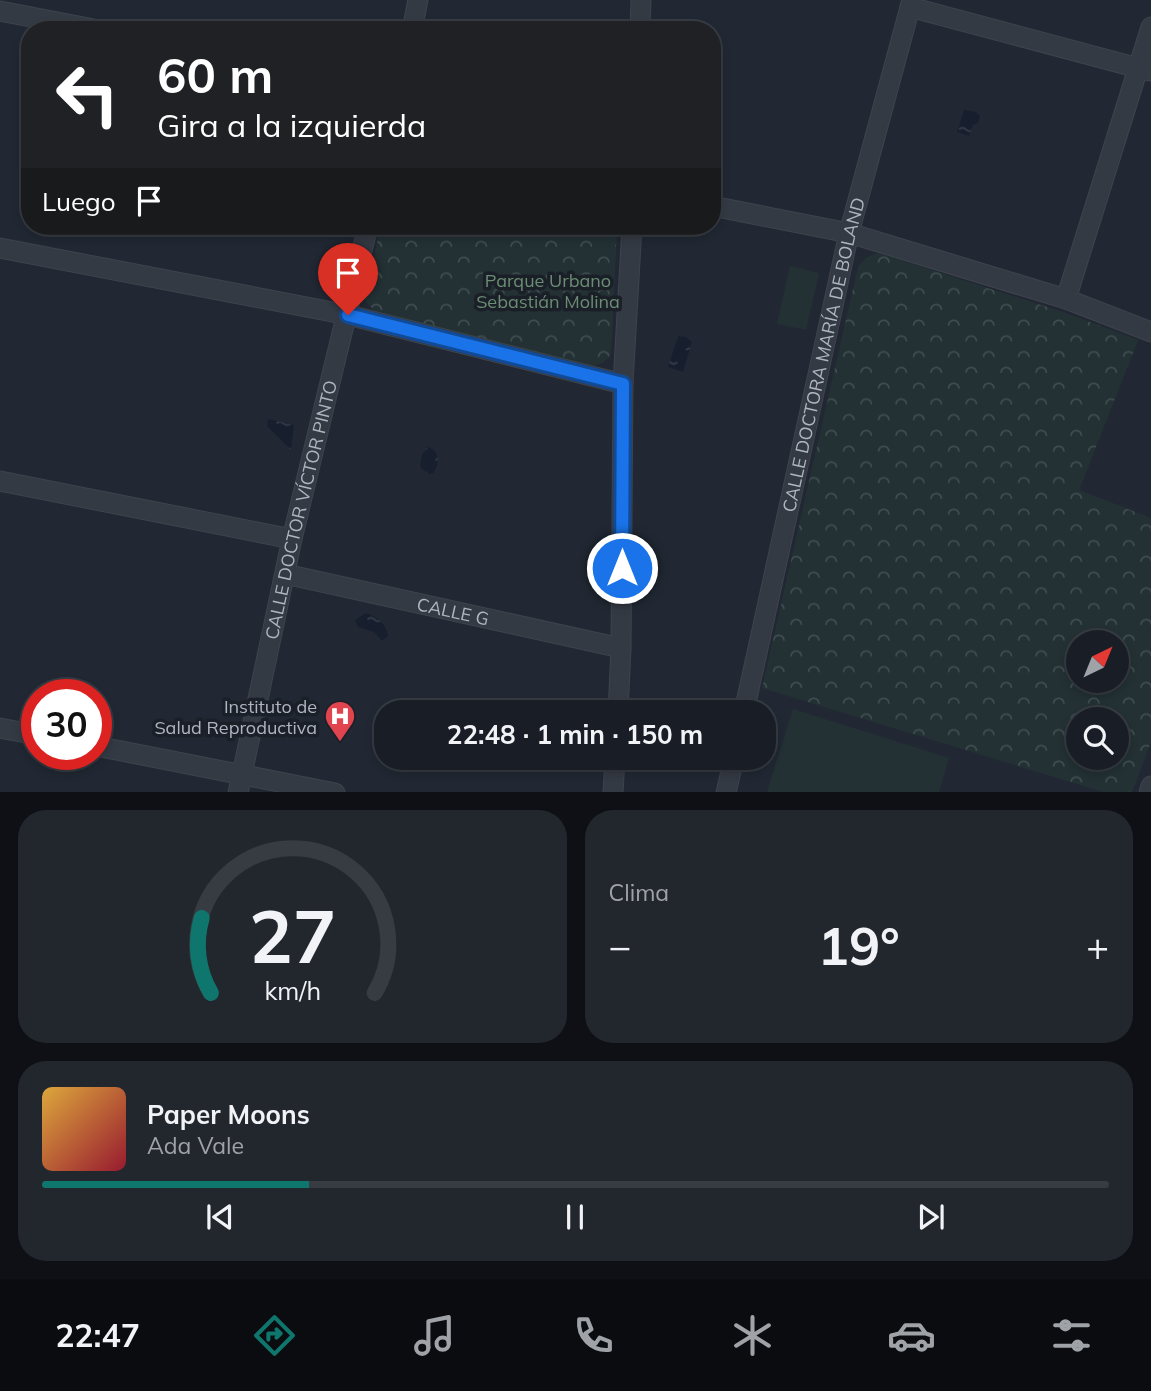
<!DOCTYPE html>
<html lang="es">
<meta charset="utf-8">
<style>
body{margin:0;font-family:Mulish,sans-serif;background:#22272e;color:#f1f3f6;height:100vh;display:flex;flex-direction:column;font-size:26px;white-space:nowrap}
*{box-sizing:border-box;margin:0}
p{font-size:23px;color:#9fa2a7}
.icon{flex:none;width:38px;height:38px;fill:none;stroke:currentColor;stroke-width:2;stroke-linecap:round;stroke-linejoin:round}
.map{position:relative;height:792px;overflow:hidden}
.sheet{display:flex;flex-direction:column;gap:18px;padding:18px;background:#0e1015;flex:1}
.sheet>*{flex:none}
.guide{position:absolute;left:21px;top:21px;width:700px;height:214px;border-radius:28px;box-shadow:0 4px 10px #0003,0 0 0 2px #373c43;background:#202124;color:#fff;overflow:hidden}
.needle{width:46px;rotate:43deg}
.fabs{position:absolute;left:1066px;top:630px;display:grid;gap:14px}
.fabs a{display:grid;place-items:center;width:63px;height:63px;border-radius:50%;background:#191e26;box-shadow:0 4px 10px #0003,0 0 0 2px #373c43;font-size:35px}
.speed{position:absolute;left:21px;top:679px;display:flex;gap:14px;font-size:35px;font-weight:700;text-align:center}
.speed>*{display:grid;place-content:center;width:91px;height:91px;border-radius:50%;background:#191e26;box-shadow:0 4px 10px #0003,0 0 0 2px #373c43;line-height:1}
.speed .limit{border:10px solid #d22;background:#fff;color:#111}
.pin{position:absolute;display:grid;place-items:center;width:60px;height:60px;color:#fff;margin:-72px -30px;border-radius:50% 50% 50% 0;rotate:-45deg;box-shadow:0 0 7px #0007}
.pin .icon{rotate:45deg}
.me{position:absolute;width:77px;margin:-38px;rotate:0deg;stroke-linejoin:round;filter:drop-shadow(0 0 5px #0008)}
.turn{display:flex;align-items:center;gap:24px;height:147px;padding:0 21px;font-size:32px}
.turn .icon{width:91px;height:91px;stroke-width:2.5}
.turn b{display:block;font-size:49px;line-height:60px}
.then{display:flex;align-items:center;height:66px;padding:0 21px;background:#0003;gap:14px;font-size:26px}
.big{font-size:52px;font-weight:700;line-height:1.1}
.sheet .widget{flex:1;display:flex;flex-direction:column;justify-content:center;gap:10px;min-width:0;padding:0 24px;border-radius:28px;background:#22272e}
.sheet .dial{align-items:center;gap:0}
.dial svg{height:182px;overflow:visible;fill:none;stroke:#373c43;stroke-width:7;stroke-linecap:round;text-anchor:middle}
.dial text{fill:#f1f3f6;stroke:none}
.song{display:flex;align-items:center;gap:21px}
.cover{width:84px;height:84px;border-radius:10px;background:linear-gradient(135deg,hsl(40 70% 55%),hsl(350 70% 35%))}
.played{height:7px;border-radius:4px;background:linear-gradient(90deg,#0f766e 25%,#373c43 25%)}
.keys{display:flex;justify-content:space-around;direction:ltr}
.heat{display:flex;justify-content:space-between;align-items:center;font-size:38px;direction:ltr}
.sheet .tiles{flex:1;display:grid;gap:18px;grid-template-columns:1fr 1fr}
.widget:last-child{grid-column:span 2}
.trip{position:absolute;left:374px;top:700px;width:402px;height:70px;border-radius:28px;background:#191e26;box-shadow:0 4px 10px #0003,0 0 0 2px #373c43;font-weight:700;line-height:70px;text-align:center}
.tabs{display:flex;height:112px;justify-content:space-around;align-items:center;background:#0a0c0f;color:#9fa2a7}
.tabs .icon{width:49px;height:49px}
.tabs .selected{color:#0f766e}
.tabs b{font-size:32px;color:#f1f3f6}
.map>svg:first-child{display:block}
</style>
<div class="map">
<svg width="1151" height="793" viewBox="0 0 1151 793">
<defs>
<pattern id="park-crowns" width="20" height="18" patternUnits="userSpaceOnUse" patternTransform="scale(1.75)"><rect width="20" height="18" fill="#233134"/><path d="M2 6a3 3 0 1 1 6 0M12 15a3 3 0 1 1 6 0" fill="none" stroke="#404d50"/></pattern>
<pattern id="water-ripples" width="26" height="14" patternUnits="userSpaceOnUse" patternTransform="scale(1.75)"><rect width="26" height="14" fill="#171f2e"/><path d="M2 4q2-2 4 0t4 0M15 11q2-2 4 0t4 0" fill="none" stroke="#363d4a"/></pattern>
</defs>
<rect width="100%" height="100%" fill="#212833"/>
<g fill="#233134">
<polygon points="790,266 819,273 806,330 777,324"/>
<polygon points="793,709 949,758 939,792 767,792"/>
</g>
<g fill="url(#park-crowns)" fill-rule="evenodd">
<polygon points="381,226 617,226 611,354 603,363 592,366 378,315 364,299"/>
<path d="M878 253 1063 312 1138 340 1079 490 1151 518V742L1132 792H1104L762 688 858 267 866 258ZM1078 642H1116V681H1078ZM1078 719H1116V758H1078Z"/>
</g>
<g fill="url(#water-ripples)">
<polygon points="964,110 976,112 980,116 978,123 973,125 969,136 957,132"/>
<polygon points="678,336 686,337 692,342 683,372 668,367"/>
<polygon points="268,419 294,425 291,450 267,426"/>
<path d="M428 447C440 450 440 465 433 473L428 474 420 467 422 454Z"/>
<path d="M366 613C378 617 386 624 388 636L382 641 374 632 358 627 355 620Z"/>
</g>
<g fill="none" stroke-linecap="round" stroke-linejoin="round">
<g stroke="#3e434d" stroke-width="21">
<g id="street">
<polyline points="910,7 1150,71"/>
<polyline points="0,11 99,30"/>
<polyline points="412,30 418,0"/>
<polyline points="640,30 641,0"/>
<polyline points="712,206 849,233 1066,299 1151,332"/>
<polyline points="0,248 348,315 623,384"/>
<polyline points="1066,299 1151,27"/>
<polyline points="0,481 292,539"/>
<path id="s1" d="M285 574 621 648"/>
<polyline points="618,712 621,648 623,384 632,226"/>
<path id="s2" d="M744 712 849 233 912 0"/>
<polyline points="0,728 37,735"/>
<polyline points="96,746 335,793"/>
<path id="s3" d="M238 793 292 539 368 226"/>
<polyline points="613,793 615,758"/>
<polyline points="726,793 734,758"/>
<polyline points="1149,793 1151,786"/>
</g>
</g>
<use href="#street" stroke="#343a44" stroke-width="19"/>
</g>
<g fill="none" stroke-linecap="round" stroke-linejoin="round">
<g stroke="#114b97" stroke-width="18">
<polyline id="route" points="348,315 623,384 622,568"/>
</g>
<use href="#route" stroke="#1a73e8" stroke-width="12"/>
</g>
<defs>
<g id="hospital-pin" transform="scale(1.575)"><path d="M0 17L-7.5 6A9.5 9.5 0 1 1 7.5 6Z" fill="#e0444e" stroke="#1a1f28"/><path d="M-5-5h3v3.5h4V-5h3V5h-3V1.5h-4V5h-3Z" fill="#fff"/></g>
</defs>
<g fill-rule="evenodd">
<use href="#hospital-pin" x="340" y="716"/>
</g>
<g text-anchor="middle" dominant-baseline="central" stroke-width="7" stroke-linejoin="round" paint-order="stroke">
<g font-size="18" fill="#6a8d73" stroke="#1a1f28">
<text x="548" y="280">Parque Urbano<tspan x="548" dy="21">Sebastián Molina</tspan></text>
</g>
<g font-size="18" fill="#afb5c0" stroke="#1a1f28">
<text stroke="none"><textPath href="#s2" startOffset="366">CALLE DOCTORA MARÍA DE BOLAND</textPath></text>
<text stroke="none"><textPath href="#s3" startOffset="290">CALLE DOCTOR VÍCTOR PINTO</textPath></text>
<text stroke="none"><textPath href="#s1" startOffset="172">CALLE G</textPath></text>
</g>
<g font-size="18" fill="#afb5c0" stroke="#1a1f28" text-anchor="end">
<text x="317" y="706">Instituto de<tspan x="317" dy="21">Salud Reproductiva</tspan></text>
</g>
</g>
</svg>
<div class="fabs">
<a><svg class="needle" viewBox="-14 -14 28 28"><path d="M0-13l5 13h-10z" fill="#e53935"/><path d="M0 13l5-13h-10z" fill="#9fa2a7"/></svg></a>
<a><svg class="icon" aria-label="search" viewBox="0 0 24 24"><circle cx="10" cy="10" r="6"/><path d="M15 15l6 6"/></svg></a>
</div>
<div class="speed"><div class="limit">30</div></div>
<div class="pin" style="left:348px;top:315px;background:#d93025"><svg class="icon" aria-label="arrive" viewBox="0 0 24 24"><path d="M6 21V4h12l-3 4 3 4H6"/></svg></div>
<svg class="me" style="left:622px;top:568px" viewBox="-20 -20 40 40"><circle r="17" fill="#1a73e8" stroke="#fff" stroke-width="3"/><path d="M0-11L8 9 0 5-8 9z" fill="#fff"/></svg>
<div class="trip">22:48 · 1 min · 150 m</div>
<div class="guide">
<div class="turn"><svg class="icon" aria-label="left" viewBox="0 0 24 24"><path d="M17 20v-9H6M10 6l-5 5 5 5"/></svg><div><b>60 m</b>Gira a la izquierda</div></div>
<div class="then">Luego<svg class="icon" aria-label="arrive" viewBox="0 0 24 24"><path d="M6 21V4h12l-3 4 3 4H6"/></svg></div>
</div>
</div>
<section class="sheet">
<div class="tiles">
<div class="widget dial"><svg viewBox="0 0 100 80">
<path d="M14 69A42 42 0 1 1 86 69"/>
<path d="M14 69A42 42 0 0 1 10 36" stroke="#0f766e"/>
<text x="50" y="56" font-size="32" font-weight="700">27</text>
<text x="50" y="72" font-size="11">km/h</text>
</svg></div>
<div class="widget"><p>Clima</p>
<div class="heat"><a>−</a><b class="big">19°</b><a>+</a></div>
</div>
<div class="widget">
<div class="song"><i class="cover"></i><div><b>Paper Moons</b><p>Ada Vale</p></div></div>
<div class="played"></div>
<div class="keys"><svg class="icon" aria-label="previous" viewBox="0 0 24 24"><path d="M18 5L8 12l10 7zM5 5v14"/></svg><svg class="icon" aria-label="pause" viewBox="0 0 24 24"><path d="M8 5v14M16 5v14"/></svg><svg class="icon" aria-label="next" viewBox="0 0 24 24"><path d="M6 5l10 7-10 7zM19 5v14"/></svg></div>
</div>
</div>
</section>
<nav class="tabs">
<b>22:47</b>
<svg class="icon selected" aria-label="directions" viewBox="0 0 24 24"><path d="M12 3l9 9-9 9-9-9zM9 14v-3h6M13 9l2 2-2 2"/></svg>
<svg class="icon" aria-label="music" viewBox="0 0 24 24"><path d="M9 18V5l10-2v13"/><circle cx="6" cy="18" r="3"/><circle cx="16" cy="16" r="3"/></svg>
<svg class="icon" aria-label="phone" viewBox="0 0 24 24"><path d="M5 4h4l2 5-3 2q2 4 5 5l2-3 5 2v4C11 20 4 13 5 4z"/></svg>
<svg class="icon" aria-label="climate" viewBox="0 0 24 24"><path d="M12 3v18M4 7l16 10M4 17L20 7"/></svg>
<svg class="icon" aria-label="car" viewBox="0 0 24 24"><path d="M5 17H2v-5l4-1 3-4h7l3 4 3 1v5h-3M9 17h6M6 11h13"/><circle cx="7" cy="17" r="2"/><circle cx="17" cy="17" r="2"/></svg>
<svg class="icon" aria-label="filters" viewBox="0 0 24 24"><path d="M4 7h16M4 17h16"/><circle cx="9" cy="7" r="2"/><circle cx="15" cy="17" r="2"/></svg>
</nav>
